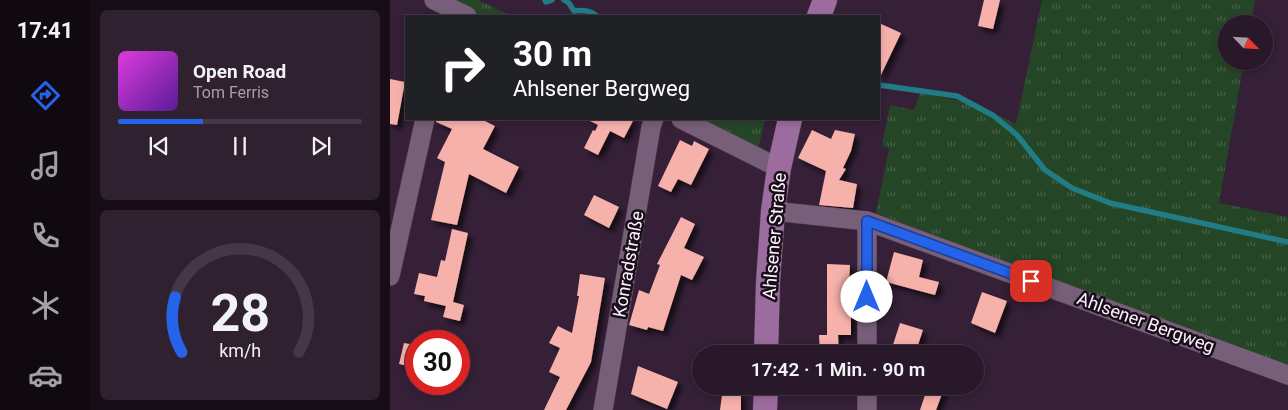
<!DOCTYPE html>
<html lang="de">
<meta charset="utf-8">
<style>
body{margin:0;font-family:Roboto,sans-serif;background:#302131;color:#f1f3f6;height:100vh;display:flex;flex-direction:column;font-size:19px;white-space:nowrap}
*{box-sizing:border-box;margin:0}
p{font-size:16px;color:#a5a0a8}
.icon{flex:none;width:28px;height:28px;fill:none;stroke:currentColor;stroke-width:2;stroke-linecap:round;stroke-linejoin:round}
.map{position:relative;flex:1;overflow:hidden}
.sheet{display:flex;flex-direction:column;gap:10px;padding:10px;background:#160d17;width:300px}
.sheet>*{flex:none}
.hud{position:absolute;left:15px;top:15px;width:475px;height:105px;border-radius:0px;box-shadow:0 2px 8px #0003,0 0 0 1px #443746;background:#202124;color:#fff;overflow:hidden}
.needle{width:32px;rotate:115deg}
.fabs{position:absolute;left:828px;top:15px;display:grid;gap:10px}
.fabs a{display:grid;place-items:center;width:55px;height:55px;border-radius:50%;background:#281829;box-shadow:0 2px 8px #0003,0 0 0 1px #443746;font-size:25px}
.speed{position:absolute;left:15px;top:330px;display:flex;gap:10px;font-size:25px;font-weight:700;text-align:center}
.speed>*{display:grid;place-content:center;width:65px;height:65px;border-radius:50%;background:#281829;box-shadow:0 2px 8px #0003,0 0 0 1px #443746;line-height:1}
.speed .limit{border:8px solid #d22;background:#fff;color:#111}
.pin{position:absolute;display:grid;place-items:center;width:42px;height:42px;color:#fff;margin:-21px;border-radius:10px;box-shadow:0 2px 8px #0006}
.me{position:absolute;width:55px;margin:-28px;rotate:0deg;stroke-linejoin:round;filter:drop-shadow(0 0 4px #0008)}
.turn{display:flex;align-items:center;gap:18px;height:105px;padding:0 25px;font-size:22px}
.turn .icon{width:65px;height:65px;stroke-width:2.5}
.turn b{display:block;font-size:35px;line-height:42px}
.sheet .widget{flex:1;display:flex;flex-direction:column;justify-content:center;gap:8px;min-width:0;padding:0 18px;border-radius:8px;background:#302131}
.sheet .dial{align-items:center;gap:0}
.dial svg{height:130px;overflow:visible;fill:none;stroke:#443746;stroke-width:7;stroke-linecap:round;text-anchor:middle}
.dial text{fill:#f1f3f6;stroke:none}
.song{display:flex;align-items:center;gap:15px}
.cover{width:60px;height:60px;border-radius:8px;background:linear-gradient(135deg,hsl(300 70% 55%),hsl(270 70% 35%))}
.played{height:5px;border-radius:2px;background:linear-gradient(90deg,#2563eb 35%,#443746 35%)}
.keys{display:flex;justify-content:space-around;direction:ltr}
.trip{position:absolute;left:302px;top:345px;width:292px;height:50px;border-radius:25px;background:#281829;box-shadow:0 2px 8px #0003,0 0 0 1px #443746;font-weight:600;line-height:50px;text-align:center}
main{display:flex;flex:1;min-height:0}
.dock{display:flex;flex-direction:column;width:90px;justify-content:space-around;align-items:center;background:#100a10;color:#a5a0a8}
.dock .icon{width:35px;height:35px}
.dock .active{color:#2563eb}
.dock b{font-size:22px;color:#f1f3f6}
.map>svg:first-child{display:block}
</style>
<main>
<nav class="dock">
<b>17:41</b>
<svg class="icon active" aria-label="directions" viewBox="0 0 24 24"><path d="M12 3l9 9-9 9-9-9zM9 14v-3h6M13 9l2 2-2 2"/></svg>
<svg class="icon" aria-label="music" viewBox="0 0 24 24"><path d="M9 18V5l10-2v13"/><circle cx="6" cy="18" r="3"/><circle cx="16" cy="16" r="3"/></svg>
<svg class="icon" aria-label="phone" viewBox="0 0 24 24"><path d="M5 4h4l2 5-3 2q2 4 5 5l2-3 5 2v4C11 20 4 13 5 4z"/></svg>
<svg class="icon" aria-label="climate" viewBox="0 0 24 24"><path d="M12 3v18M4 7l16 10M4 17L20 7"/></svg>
<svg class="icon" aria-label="car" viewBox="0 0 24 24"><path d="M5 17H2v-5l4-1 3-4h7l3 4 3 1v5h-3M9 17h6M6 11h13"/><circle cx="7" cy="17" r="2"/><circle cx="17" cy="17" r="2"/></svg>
</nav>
<section class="sheet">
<div class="widget">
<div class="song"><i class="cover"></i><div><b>Open Road</b><p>Tom Ferris</p></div></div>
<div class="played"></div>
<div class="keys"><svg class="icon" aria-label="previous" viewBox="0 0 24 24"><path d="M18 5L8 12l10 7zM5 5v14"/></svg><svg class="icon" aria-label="pause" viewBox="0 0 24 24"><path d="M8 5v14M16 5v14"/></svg><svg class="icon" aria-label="next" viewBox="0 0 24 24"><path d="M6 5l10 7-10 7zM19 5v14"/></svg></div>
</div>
<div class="widget dial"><svg viewBox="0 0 100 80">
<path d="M14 69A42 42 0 1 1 86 69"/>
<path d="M14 69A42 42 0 0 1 10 35" stroke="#2563eb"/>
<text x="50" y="56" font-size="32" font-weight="700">28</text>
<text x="50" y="72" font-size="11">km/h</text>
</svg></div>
</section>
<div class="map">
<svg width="898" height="410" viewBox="0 0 898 410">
<defs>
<pattern id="grass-tufts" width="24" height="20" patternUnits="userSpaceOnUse" patternTransform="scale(1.25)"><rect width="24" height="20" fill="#254626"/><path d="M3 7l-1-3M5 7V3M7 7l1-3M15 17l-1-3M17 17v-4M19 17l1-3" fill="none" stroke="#466147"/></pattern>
<filter id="shadow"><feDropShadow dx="4.5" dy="4.5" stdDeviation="2.5" flood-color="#0009"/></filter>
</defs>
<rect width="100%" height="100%" fill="#352037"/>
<g fill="url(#grass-tufts)">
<polygon points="57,0 88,0 122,16 91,16"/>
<polygon points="652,0 865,0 861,24 836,24 836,61 854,61 829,203 898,217 898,370 485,217 499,148 492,146 500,105 524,110 530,93 583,103 626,124"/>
<polygon points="303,119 375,119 368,150"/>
</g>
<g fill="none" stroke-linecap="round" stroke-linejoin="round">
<g stroke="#217c85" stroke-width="5.5">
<polyline points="155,0 156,2 162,0"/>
<path d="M174 0 179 3 184 11C193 10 200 10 207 16"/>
<polyline points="489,85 567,96 604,116 627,135 655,170 682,188 720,203 898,242"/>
</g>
</g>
<g fill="#f7b1ab" filter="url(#shadow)">
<polygon points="594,0 610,0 603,29 588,26"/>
<polygon points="489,23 511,33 489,79"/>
<polygon points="0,79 15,82 7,125 0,124"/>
<polygon points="46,119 91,119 105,126 93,149 129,167 116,193 79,174 67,225 41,220 55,162 47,158 62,129 46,122"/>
<polygon points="196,119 244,119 234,138 220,131 208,155 194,148 203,130 205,131 208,125"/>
<polygon points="422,130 441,139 445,130 465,134 461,151 453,168 456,169 449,180 467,184 463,208 429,205 436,171 408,158"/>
<polygon points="290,140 302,146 304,141 319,149 301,185 288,179 281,192 268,186"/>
<polygon points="204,195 229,207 219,228 194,215"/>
<polygon points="291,217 305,224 294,248 314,257 302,280 291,275 273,331 258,327 257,330 239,325 249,290 259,294 270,265 267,264"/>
<polygon points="62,229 78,233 63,302 74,305 70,321 53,317 56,306 34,301 35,296 24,294 29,273 47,277 51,260 55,261"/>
<polygon points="504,252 533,260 529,277 549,282 545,295 496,282"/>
<polygon points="437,264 460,265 458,311 461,311 461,335 448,335 449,354 430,354 429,335 437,335"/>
<polygon points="190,274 215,278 201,362 176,410 154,410 170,377 159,372 170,348 159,343 168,326 182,333 189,296 187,296"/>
<polygon points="592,292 617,301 605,333 581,323"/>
<polygon points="510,323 533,330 525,354 500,354"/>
<polygon points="14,343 26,345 26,368 9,364"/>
<polygon points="248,366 288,382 277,409 241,394"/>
<polygon points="538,386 555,386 546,410 530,410"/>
<polygon points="336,387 351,394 351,410 330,410 332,395 335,395"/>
</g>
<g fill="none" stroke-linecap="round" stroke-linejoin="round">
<g stroke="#4e3c50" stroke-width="20">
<g id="minor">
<polyline points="44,0 77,16"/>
<polyline points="291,119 389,168"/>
<polyline points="383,211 477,221 898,375"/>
<polyline points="0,276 35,119"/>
<polyline points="477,354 477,221"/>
<polyline points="213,410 261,127 264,119"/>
<polyline points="477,410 477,386"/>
</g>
</g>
<g stroke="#4e3c50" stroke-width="25">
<g id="major">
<polyline points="429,16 435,0"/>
<polyline points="376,354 378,282 383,211 389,168 400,119"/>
<polyline points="375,410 376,386"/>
</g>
</g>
<use href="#minor" stroke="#785f79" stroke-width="19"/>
<use href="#major" stroke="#9c6c9f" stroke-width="24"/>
</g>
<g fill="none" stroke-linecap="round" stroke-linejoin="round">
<g stroke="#184099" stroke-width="12">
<polyline id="route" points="477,297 477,221 641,281"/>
</g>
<use href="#route" stroke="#2563eb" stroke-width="9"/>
</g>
<g text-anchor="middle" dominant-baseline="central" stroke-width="5" stroke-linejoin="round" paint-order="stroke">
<g font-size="18" fill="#fef0ff" stroke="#170e18">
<text transform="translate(384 236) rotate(-85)">Ahlsener Straße</text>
<text transform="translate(238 264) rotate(-80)">Konradstraße</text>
<text transform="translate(756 322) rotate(20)">Ahlsener Bergweg</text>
</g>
</g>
</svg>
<div class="fabs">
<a><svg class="needle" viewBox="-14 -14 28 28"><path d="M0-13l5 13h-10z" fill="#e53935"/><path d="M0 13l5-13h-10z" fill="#a5a0a8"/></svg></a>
</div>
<div class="speed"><div class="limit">30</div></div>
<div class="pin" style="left:641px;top:281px;background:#d93025"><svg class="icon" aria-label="arrive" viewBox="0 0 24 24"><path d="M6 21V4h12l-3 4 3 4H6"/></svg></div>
<svg class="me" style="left:477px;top:297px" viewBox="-20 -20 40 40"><circle r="19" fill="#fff"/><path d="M0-13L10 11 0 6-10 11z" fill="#2563eb"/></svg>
<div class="trip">17:42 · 1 Min. · 90 m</div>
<div class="hud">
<div class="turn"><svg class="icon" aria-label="right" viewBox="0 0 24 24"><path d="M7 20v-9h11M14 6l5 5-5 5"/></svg><div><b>30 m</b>Ahlsener Bergweg</div></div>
</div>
</div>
</main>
